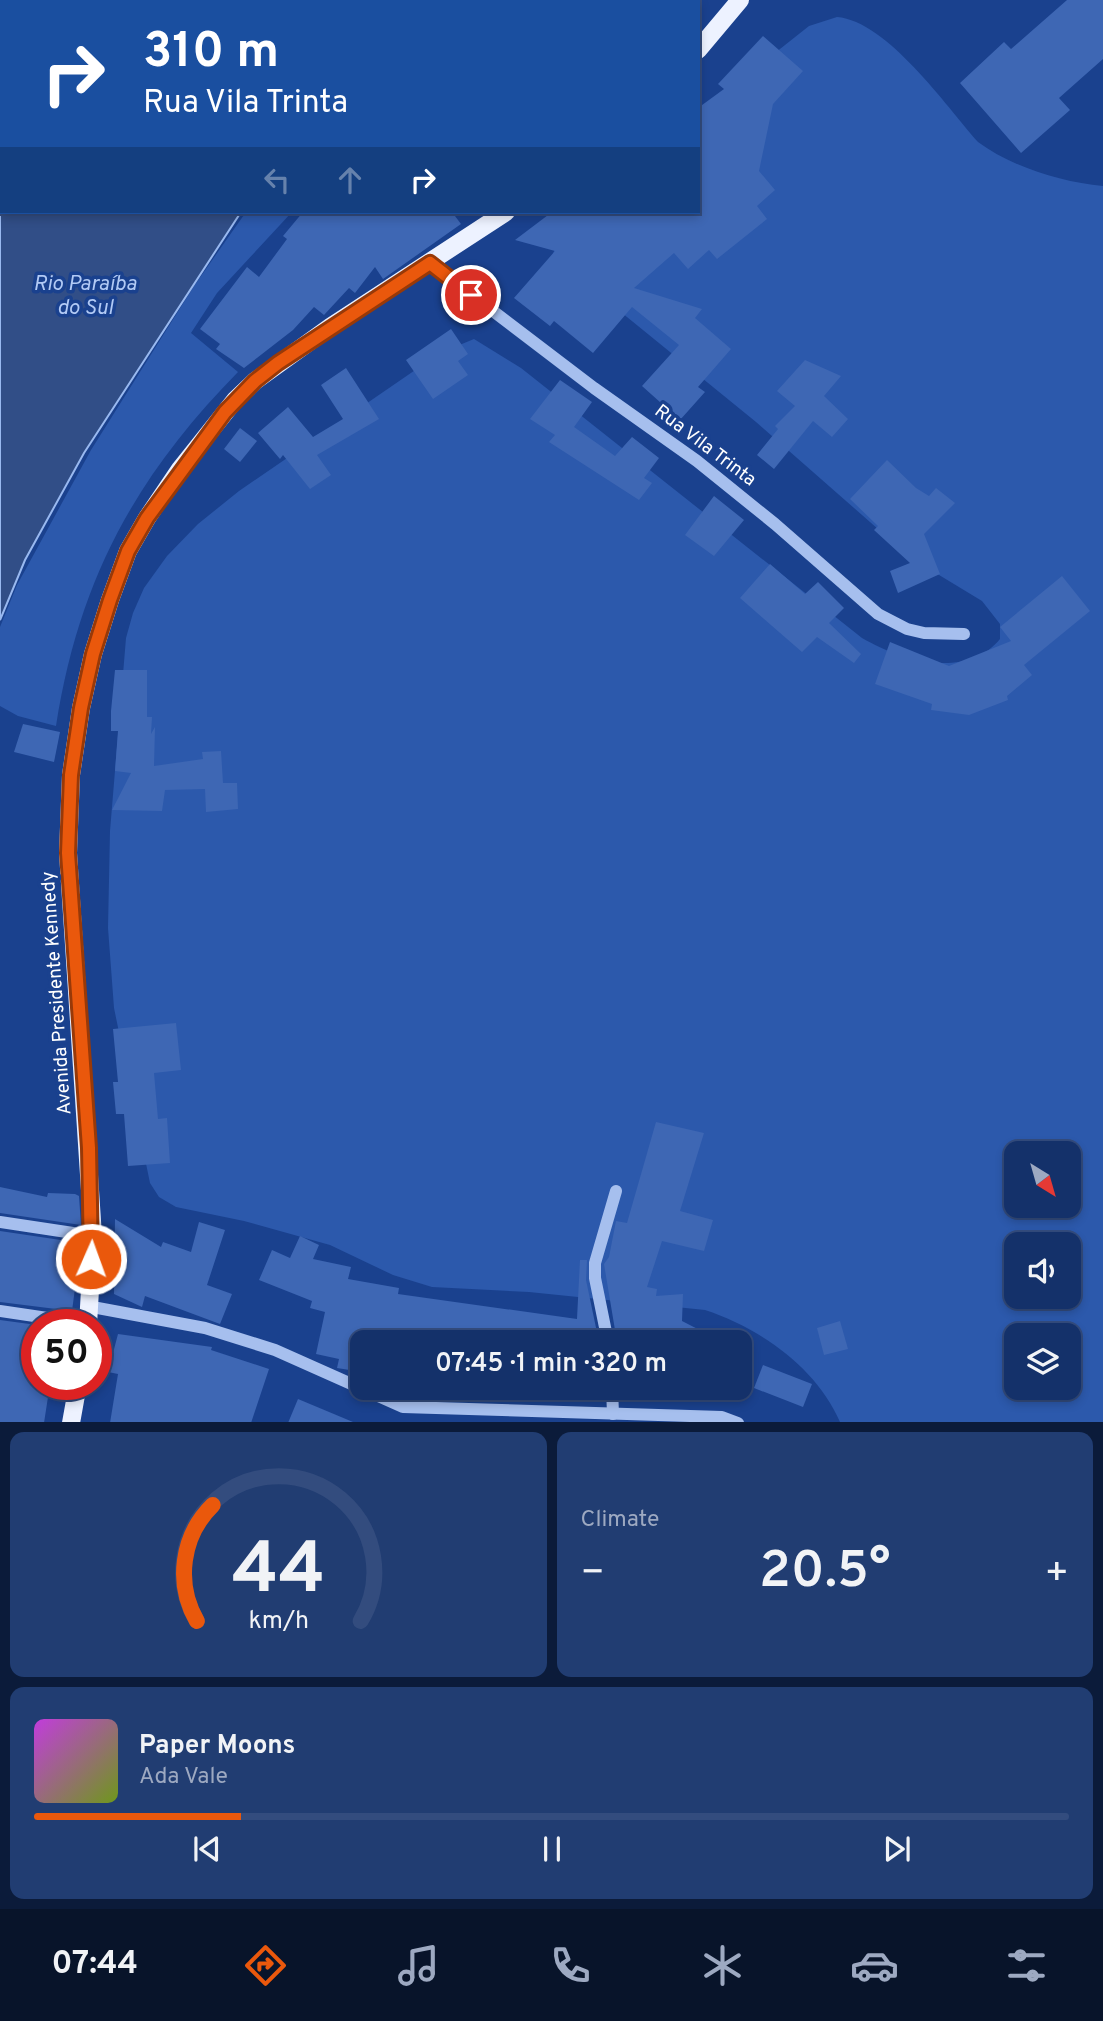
<!DOCTYPE html>
<meta charset="utf-8">
<style>
body{margin:0;font-family:Overpass,sans-serif;background:#213d72;color:#f1f3f6;height:100vh;display:flex;flex-direction:column;font-size:26px;white-space:nowrap}
*{box-sizing:border-box;margin:0}
p{font-size:23px;color:#9da9c1}
.icon{flex:none;width:38px;height:38px;fill:none;stroke:currentColor;stroke-width:2;stroke-linecap:round;stroke-linejoin:round}
.map{position:relative;height:1422px;overflow:hidden}
.drawer{display:flex;flex-direction:column;gap:10px;padding:10px;background:#0b1b3a;flex:1}
.drawer>*{flex:none}
.banner{position:absolute;left:0px;top:0px;width:700px;height:214px;box-shadow:0 4px 10px #0003,0 0 0 2px #334c7e;background:#1a4fa0;color:#fff;overflow:hidden}
.needle{width:46px;rotate:143deg}
.fabs{position:absolute;left:1004px;top:1141px;display:grid;gap:14px}
.fabs a{display:grid;place-items:center;width:77px;height:77px;border-radius:14px;background:#14316a;box-shadow:0 4px 10px #0003,0 0 0 2px #334c7e;font-size:35px}
.speed{position:absolute;left:21px;top:1309px;display:flex;gap:14px;font-size:35px;font-weight:700;text-align:center}
.speed>*{display:grid;place-content:center;width:91px;height:91px;border-radius:50%;background:#14316a;box-shadow:0 4px 10px #0003,0 0 0 2px #334c7e;line-height:1}
.speed .limit{border:10px solid #d22;background:#fff;color:#111}
.pin{position:absolute;display:grid;place-items:center;width:60px;height:60px;color:#fff;margin:-30px;border:4px solid #fff;border-radius:50%;box-shadow:0 2px 7px #0007}
.me{position:absolute;width:77px;margin:-38px;rotate:2deg;stroke-linejoin:round;filter:drop-shadow(0 0 5px #0008)}
.turn{display:flex;align-items:center;gap:24px;height:147px;padding:0 28px;font-size:32px}
.turn .icon{width:91px;height:91px;stroke-width:2.5}
.turn b{display:block;font-size:49px;line-height:60px}
.lanes{display:flex;align-items:center;height:66px;padding:0 28px;background:#0003;justify-content:center;gap:35px;direction:ltr}
.lanes .off{opacity:.35}
.big{font-size:52px;font-weight:600;line-height:1.1}
.drawer .widget{flex:1;display:flex;flex-direction:column;justify-content:center;gap:10px;min-width:0;padding:0 24px;border-radius:14px;background:#213d72}
.drawer .dial{align-items:center;gap:0}
.dial svg{height:182px;overflow:visible;fill:none;stroke:#334c7e;stroke-width:7;stroke-linecap:round;text-anchor:middle}
.dial text{fill:#f1f3f6;stroke:none}
.song{display:flex;align-items:center;gap:21px}
.cover{width:84px;height:84px;border-radius:10px;background:linear-gradient(135deg,hsl(290 70% 55%),hsl(80 70% 35%))}
.played{height:7px;border-radius:4px;background:linear-gradient(90deg,#ea580c 20%,#334c7e 20%)}
.keys{display:flex;justify-content:space-around;direction:ltr}
.heat{display:flex;justify-content:space-between;align-items:center;font-size:38px;direction:ltr}
.drawer .tiles{flex:1;display:grid;gap:10px;grid-template-columns:1fr 1fr}
.widget:last-child{grid-column:span 2}
.trip{position:absolute;left:350px;top:1330px;width:402px;height:70px;border-radius:14px;background:#14316a;box-shadow:0 4px 10px #0003,0 0 0 2px #334c7e;font-weight:600;line-height:70px;text-align:center}
.dock{display:flex;height:112px;justify-content:space-around;align-items:center;background:#08142a;color:#9da9c1}
.dock .icon{width:49px;height:49px}
.dock .on{color:#ea580c}
.dock b{font-size:32px;color:#f1f3f6}
.map>svg:first-child{display:block}
</style>
<div class="map">
<svg width="1103" height="1423" viewBox="0 0 1103 1423">
<rect width="100%" height="100%" fill="#1a418e"/>
<g fill="#2c59ac" fill-rule="evenodd">
<path d="M837 17C887 21 946 106 978 142 1012 167 1061 182 1103 186V1422H840C817 1368 760 1328 705 1310L529 1292 432 1287 393 1275 330 1245 244 1221 176 1207 159 1197 150 1183 114 1008 108 928 110 831 126 638 133 613 144 588 167 556 198 524 239 491 440 353 474 339 521 368 862 638C902 661 966 680 1000 639V624L982 601 911 558 756 422 552 256 557 244 590 212H698L756 68 809 26ZM1017 1153H1069V1206H1017ZM1017 1244H1069V1297H1017ZM1017 1335H1069V1388H1017Z"/>
<path d="M246 212H292L217 293 191 333 238 372C135 477 79 580 56 726L18 716 0 706V627L17 585 91 450 194 286Z"/>
</g>
<polygon fill="#314e87" stroke="#99b9f0" stroke-width="2" points="0,0 412,0 2,2 2,212 241,212 84,453 25,560 0,620"/>
<g fill="#3e67b4">
<polygon points="1067,0 1103,0 1103,59 1059,98 1070,110 1021,153 960,83 1004,42 1011,49"/>
<polygon points="763,36 803,71 773,104 759,171 775,190 757,206 767,219 717,259 709,250 688,269 674,253 634,288 702,309 695,318 731,349 698,387 705,392 680,420 642,386 679,345 632,307 593,353 554,321 550,326 514,298 555,251 515,240 552,212 698,212 698,108 724,89 718,84"/>
<polygon points="303,212 452,212 461,224 383,279 375,267 355,293 349,288 324,315 314,307 293,330 244,368 216,349 220,344 200,329 247,267 259,277 287,239 283,236"/>
<polygon points="451,329 468,354 458,361 468,375 433,399 406,360"/>
<polygon points="805,360 841,376 824,396 848,419 832,437 813,421 774,469 757,455 778,429 775,426 795,406 777,391"/>
<polygon points="346,368 379,419 317,455 331,475 310,489 283,455 280,459 258,433 288,407 313,437 343,419 321,385"/>
<polygon points="560,380 592,402 574,427 615,456 632,437 659,458 644,478 652,483 639,500 549,442 555,435 530,419"/>
<polygon points="240,428 257,441 240,462 224,449"/>
<polygon points="887,460 916,488 929,496 936,488 955,503 924,534 940,574 898,593 890,571 910,563 874,530 878,526 850,499"/>
<polygon points="714,496 744,520 714,556 685,535"/>
<polygon points="770,564 805,594 818,582 844,608 829,623 861,654 854,663 817,637 802,652 740,598"/>
<polygon points="1062,576 1090,611 1024,665 1032,675 1007,696 1008,700 969,715 931,710 932,704 875,684 890,642 949,666 1011,641 1000,627"/>
<polygon points="115,670 147,670 147,717 152,717 151,734 155,727 154,766 203,759 202,752 221,751 223,783 237,783 238,809 206,812 205,789 165,790 162,811 112,810 131,773 115,771 118,731 111,731 111,711"/>
<polygon points="23,724 60,732 54,762 14,752"/>
<polygon points="176,1023 181,1070 154,1073 158,1119 167,1118 170,1163 128,1166 124,1114 116,1114 113,1082 118,1082 113,1029"/>
<polygon points="656,1122 704,1133 680,1211 713,1220 704,1251 662,1241 647,1287 657,1289 656,1296 683,1294 682,1321 723,1342 617,1342 604,1264 609,1257 616,1221 627,1223"/>
<polygon points="0,1187 47,1197 48,1193 75,1194 79,1196 81,1225 0,1213"/>
<polygon points="115,1219 161,1247 163,1242 191,1252 199,1222 225,1230 207,1285 232,1294 220,1324 145,1296 142,1307 114,1294"/>
<polygon points="0,1231 81,1243 72,1311 0,1302"/>
<polygon points="300,1236 319,1245 313,1259 351,1267 348,1279 399,1288 398,1294 577,1319 580,1260 587,1260 586,1280 599,1342 362,1342 362,1372 337,1368 339,1359 316,1354 325,1312 310,1308 312,1301 259,1280 272,1250 290,1258"/>
<polygon points="0,1320 37,1325 37,1384 50,1384 44,1423 0,1423"/>
<polygon points="840,1321 848,1349 824,1355 817,1328"/>
<polygon points="118,1334 212,1347 211,1350 269,1369 251,1423 110,1423 118,1374 108,1372"/>
<polygon points="763,1365 812,1384 803,1407 754,1388"/>
<polygon points="298,1399 353,1422 353,1423 288,1423"/>
</g>
<g fill="none" stroke-linecap="round" stroke-linejoin="round">
<g stroke="#a6bfee" stroke-width="12">
<polyline points="430,263 594,388 697,461 775,524 878,614 907,629 924,633 964,634"/>
<polyline points="0,1222 93,1236"/>
<polyline points="87,1306 205,1328 275,1350 403,1407 722,1417 738,1423"/>
<polyline points="0,1311 88,1324"/>
<polyline points="608,1342 595,1278 595,1263 616,1191"/>
<polyline points="612,1388 613,1414"/>
</g>
<g stroke="#edf2ff" stroke-width="18">
<polyline points="698,50 740,0"/>
<polyline points="88,1325 93,1236 68,853 71,775 81,708 93,654 110,600 128,551 147,518 180,469 235,400 255,381 330,327 506,212"/>
<polyline points="71,1423 78,1384"/>
</g>
</g>
<g fill="none" stroke-linecap="round" stroke-linejoin="round">
<g stroke="#983908" stroke-width="18">
<polyline id="route" points="91,1259 89,1148 68,853 71,775 81,708 93,654 110,600 128,551 147,518 225,412 255,381 278,363 430,263 471,295"/>
</g>
<use href="#route" stroke="#ea580c" stroke-width="12"/>
</g>
<g text-anchor="middle" dominant-baseline="central" stroke-width="7" stroke-linejoin="round" paint-order="stroke">
<g font-size="19" fill="#fff" stroke="#1a418e">
<text transform="translate(705 446) rotate(37)">Rua Vila Trinta</text>
<text transform="translate(57 993) rotate(-94)">Avenida Presidente Kennedy</text>
</g>
<g font-size="21" font-style="italic" fill="#b2caf5" stroke="#1a418e">
<text x="85" y="284">Rio Paraíba<tspan x="85" dy="24">do Sul</tspan></text>
</g>
</g>
</svg>
<div class="fabs">
<a><svg class="needle" viewBox="-14 -14 28 28"><path d="M0-13l5 13h-10z" fill="#e53935"/><path d="M0 13l5-13h-10z" fill="#9da9c1"/></svg></a>
<a><svg class="icon" aria-label="sound" viewBox="0 0 24 24"><path d="M4 9h4l5-4v14l-5-4H4zM17 9q2 3 0 6"/></svg></a>
<a><svg class="icon" aria-label="layers" viewBox="0 0 24 24"><path d="M12 4l9 5-9 5-9-5zM3 14l9 5 9-5"/></svg></a>
</div>
<div class="speed"><div class="limit">50</div></div>
<div class="pin" style="left:471px;top:295px;background:#d93025"><svg class="icon" aria-label="arrive" viewBox="0 0 24 24"><path d="M6 21V4h12l-3 4 3 4H6"/></svg></div>
<svg class="me" style="left:91px;top:1259px" viewBox="-20 -20 40 40"><circle r="17" fill="#ea580c" stroke="#fff" stroke-width="3"/><path d="M0-11L8 9 0 5-8 9z" fill="#fff"/></svg>
<div class="trip">07:45 · 1 min · 320 m</div>
<div class="banner">
<div class="turn"><svg class="icon" aria-label="right" viewBox="0 0 24 24"><path d="M7 20v-9h11M14 6l5 5-5 5"/></svg><div><b>310 m</b>Rua Vila Trinta</div></div>
<div class="lanes"><svg class="icon off" aria-label="left" viewBox="0 0 24 24"><path d="M17 20v-9H6M10 6l-5 5 5 5"/></svg><svg class="icon off" aria-label="ahead" viewBox="0 0 24 24"><path d="M12 20V5M6 11l6-6 6 6"/></svg><svg class="icon" aria-label="right" viewBox="0 0 24 24"><path d="M7 20v-9h11M14 6l5 5-5 5"/></svg></div>
</div>
</div>
<section class="drawer">
<div class="tiles">
<div class="widget dial"><svg viewBox="0 0 100 80">
<path d="M14 69A42 42 0 1 1 86 69"/>
<path d="M14 69A42 42 0 0 1 21 18" stroke="#ea580c"/>
<text x="50" y="56" font-size="32" font-weight="700">44</text>
<text x="50" y="72" font-size="11">km/h</text>
</svg></div>
<div class="widget"><p>Climate</p>
<div class="heat"><a>−</a><b class="big">20.5°</b><a>+</a></div>
</div>
<div class="widget">
<div class="song"><i class="cover"></i><div><b>Paper Moons</b><p>Ada Vale</p></div></div>
<div class="played"></div>
<div class="keys"><svg class="icon" aria-label="previous" viewBox="0 0 24 24"><path d="M18 5L8 12l10 7zM5 5v14"/></svg><svg class="icon" aria-label="pause" viewBox="0 0 24 24"><path d="M8 5v14M16 5v14"/></svg><svg class="icon" aria-label="next" viewBox="0 0 24 24"><path d="M6 5l10 7-10 7zM19 5v14"/></svg></div>
</div>
</div>
</section>
<nav class="dock">
<b>07:44</b>
<svg class="icon on" aria-label="directions" viewBox="0 0 24 24"><path d="M12 3l9 9-9 9-9-9zM9 14v-3h6M13 9l2 2-2 2"/></svg>
<svg class="icon" aria-label="music" viewBox="0 0 24 24"><path d="M9 18V5l10-2v13"/><circle cx="6" cy="18" r="3"/><circle cx="16" cy="16" r="3"/></svg>
<svg class="icon" aria-label="phone" viewBox="0 0 24 24"><path d="M5 4h4l2 5-3 2q2 4 5 5l2-3 5 2v4C11 20 4 13 5 4z"/></svg>
<svg class="icon" aria-label="climate" viewBox="0 0 24 24"><path d="M12 3v18M4 7l16 10M4 17L20 7"/></svg>
<svg class="icon" aria-label="car" viewBox="0 0 24 24"><path d="M5 17H2v-5l4-1 3-4h7l3 4 3 1v5h-3M9 17h6M6 11h13"/><circle cx="7" cy="17" r="2"/><circle cx="17" cy="17" r="2"/></svg>
<svg class="icon" aria-label="filters" viewBox="0 0 24 24"><path d="M4 7h16M4 17h16"/><circle cx="9" cy="7" r="2"/><circle cx="15" cy="17" r="2"/></svg>
</nav>
